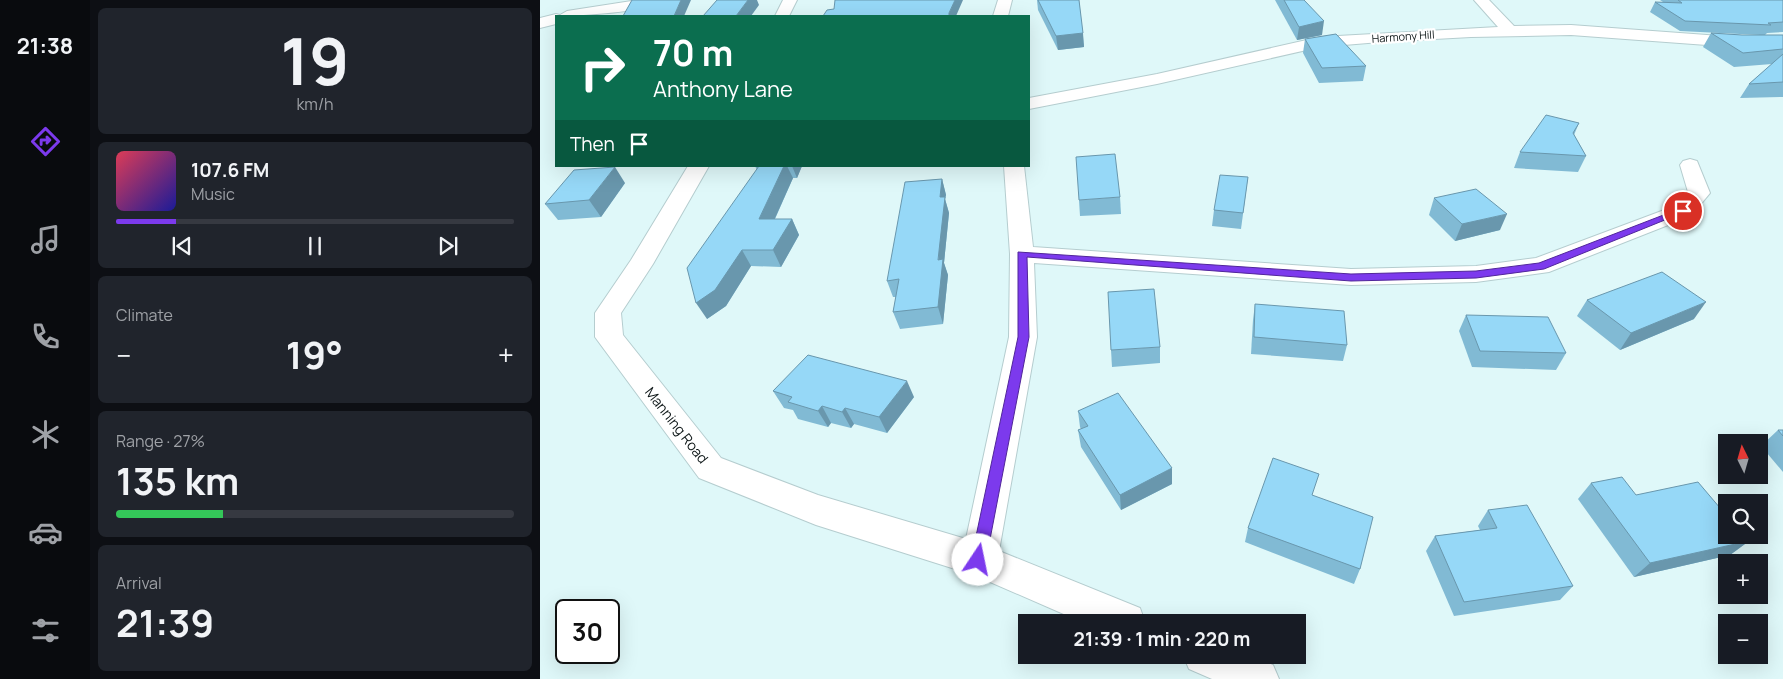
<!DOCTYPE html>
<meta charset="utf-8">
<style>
body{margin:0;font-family:Manrope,sans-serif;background:#20242c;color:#f1f3f6;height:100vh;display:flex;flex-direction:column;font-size:19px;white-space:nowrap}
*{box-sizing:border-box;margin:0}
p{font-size:16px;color:#9ea1a6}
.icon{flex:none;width:28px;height:28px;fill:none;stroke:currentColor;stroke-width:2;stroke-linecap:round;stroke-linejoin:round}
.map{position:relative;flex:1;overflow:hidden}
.details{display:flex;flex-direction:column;gap:8px;padding:8px;background:#0d0f14;width:450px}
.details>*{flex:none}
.hud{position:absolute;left:15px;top:15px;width:475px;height:152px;border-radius:0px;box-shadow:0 5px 20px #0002;background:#0b6e4f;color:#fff;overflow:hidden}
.needle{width:32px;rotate:355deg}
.controls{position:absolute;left:1178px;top:434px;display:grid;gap:10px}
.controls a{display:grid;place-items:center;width:50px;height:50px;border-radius:0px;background:#171b24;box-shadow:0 5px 20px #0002;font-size:25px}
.speed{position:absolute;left:15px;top:599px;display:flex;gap:10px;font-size:25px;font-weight:700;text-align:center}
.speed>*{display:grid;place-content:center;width:65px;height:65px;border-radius:50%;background:#171b24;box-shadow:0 5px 20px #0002;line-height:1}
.speed .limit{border:2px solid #111;border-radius:8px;background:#fff;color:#111}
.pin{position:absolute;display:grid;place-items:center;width:42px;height:42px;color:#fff;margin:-21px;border:2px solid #fff;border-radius:50%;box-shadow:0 1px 5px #0007}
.me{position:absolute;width:55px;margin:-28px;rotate:11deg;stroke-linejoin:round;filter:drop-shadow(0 0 4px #0008)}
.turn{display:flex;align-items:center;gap:18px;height:105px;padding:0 15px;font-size:22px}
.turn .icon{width:65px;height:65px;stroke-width:2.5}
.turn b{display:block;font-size:35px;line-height:42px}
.then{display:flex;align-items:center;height:48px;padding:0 15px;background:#0003;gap:10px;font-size:19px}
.big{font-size:38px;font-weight:700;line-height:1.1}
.details .widget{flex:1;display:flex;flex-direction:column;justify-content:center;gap:8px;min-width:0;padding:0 18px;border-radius:8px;background:#20242c}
.details .dial{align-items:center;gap:0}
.dial b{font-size:65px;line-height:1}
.song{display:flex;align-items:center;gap:15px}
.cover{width:60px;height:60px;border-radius:8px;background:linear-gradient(135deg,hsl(350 70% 55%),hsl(240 70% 35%))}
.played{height:5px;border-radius:2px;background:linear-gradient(90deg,#7c3aed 15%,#363941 15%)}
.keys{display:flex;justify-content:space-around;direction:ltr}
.heat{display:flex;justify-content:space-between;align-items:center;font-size:28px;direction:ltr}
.charge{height:8px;border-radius:4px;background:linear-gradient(90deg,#34c759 27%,#363941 0)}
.trip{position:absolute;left:478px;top:614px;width:288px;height:50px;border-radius:0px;background:#171b24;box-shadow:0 5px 20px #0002;font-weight:700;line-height:50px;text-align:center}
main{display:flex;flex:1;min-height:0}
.tab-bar{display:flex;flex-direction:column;width:90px;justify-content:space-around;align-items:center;background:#090b0e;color:#9ea1a6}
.tab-bar .icon{width:35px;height:35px}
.tab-bar .current{color:#7c3aed}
.tab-bar b{font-size:22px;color:#f1f3f6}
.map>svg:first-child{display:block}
</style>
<main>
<nav class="tab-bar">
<b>21:38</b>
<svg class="icon current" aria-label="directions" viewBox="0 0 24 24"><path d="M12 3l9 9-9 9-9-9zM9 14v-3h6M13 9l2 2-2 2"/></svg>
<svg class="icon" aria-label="music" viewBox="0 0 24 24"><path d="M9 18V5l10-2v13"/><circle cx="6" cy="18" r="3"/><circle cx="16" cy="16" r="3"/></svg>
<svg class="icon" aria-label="phone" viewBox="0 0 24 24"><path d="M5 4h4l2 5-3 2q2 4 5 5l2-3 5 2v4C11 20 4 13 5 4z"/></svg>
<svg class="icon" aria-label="climate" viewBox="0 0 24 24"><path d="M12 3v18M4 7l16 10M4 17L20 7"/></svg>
<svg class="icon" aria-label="car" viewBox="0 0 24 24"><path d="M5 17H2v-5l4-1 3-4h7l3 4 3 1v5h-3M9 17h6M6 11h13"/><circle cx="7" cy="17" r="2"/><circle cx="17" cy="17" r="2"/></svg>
<svg class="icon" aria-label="filters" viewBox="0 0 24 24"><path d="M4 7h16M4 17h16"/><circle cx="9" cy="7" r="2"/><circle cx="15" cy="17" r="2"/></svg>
</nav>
<section class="details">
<div class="widget dial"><b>19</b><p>km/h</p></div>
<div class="widget">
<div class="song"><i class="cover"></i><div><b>107.6 FM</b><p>Music</p></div></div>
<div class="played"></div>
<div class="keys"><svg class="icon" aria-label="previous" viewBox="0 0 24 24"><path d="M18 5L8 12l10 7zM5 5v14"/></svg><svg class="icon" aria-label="pause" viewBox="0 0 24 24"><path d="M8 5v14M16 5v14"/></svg><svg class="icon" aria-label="next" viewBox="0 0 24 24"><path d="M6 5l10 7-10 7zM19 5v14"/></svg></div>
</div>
<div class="widget"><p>Climate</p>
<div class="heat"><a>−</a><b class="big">19°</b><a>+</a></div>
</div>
<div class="widget"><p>Range · 27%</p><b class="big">135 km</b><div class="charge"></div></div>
<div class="widget"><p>Arrival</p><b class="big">21:39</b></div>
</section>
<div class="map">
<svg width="1243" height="679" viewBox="0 0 1243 679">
<rect width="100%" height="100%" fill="#dff8f9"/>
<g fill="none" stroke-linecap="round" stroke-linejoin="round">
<g stroke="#b5cdcf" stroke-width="2">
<g id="minor">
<path d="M98 0H147L145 3 140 4C99 9 58 16 16 16V24L0 28V18L16 14 20 15 27 11Z"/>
<polygon points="243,0 257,0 249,16 235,16"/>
<polygon points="458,0 472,0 468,16 453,16"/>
<polygon points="934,0 949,0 974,26 1031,25 1194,37 1243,37 1243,47 1194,47 1031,35 931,37 840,42 780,47 617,84 489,109 489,98 617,74 780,37 958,27"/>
<polygon points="1150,159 1157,161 1170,193 1151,216 1009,272 936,282 811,285 494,263 497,337 459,551 600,608 605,622 542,622 434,575 276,525 159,478 55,337 55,313 91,260 148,166 169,166 113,264 81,313 83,335 181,458 278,495 426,539 469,337 470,254 464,166 484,166 493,247 811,269 936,266 996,258 1135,206 1148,192 1140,165 1143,161"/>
<polygon points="643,655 710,655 733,665 739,679 672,679 649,669"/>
</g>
</g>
<use href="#minor" fill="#fff" fill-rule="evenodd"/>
</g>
<g fill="#81bad4">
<polygon points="497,0 539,0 544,47 518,50 498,10"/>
<polygon points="735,0 764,0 782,35 757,40"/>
<polygon points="1120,0 1243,0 1243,32 1227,33 1225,35 1243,35 1243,97 1200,98 1209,84 1232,64 1194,67 1163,47 1171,33 1202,35 1220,35 1140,31 1110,12 1115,2 1123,2"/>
<polygon points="765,39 826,66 823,81 779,83 763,53"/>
<polygon points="1039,123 1034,135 1046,156 1038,172 974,168 980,152"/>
<polygon points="215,166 262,166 257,178 253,178 235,219 252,219 259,235 241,267 211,266 186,306 167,319 217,170"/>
<polygon points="708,177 701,229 672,226 674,210"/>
<polygon points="402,179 406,195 405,199 409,213 404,263 408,275 403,324 360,329 353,312 356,297 353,297 347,281"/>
<polygon points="85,183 61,217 18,220 5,204"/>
<polygon points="580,197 581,214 540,216 539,200"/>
<polygon points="894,198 960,230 915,241 889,215"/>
<polygon points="1047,300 1154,319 1080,350 1037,316"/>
<polygon points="715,304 807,345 803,361 711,354 713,320"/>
<polygon points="926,315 1026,353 1016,370 932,367 919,331"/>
<polygon points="620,347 620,363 572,367 571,350"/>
<polygon points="233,391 374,397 347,433 314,424 311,428 291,423 288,427 258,419 253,410 244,408"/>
<polygon points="538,411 632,484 581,510 541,447 538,430 541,429 540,427"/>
<polygon points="1238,430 1243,430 1243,472 1221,446"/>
<polygon points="1051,483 1096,495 1209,541 1190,555 1094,577 1038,499"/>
<polygon points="772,496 820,569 814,584 705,542 708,528"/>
<polygon points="948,510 1033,586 1020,600 914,616 886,551 895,536 940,530 938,526"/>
</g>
<g fill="#6997ad">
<polygon points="141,0 151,0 144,16 134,16"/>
<polygon points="208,0 217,0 219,5 211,16 196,16"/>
<polygon points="415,0 423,0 416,16 409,16 409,13"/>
<polygon points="784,21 782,35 757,40 759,27"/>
<polygon points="543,33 544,47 518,50 516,36"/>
<polygon points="244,166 247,166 253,178 227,236 219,219"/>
<polygon points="252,166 262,166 257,178"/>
<polygon points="75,167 85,183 61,217 49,200"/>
<polygon points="402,179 406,195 405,199 409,213 404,263 408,275 403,324 398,307 400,197"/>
<polygon points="967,214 960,230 915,241 922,224"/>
<polygon points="252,219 259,235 241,267 233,250"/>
<polygon points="202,250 211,266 186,306 167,319 156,303"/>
<polygon points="1166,302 1154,319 1080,350 1091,333"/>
<polygon points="367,381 374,397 347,433 339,417"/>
<polygon points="282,406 291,423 288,427 278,411"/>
<polygon points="305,408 314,424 311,428 302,412"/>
<polygon points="632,468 632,484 581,510 580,495"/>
<polygon points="1209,541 1190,555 1094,577 1110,563"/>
</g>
<g fill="#96d8f7" stroke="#6997ad">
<polygon points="92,0 141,0 134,16 83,16"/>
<polygon points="177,0 208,0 196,16 163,16"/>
<polygon points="295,0 415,0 409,13 409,16 283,16 287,10 294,9"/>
<polygon points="498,0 539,0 543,33 516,36"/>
<polygon points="744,0 764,0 784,21 759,27"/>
<polygon points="1138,0 1243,0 1243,22 1228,23 1231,25 1145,21 1115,2 1142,3"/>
<polygon points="1171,33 1202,35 1243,35 1243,49 1203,53"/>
<polygon points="796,34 826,66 782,68 765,39"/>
<polygon points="1243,54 1243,82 1209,84"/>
<polygon points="1006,115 1039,123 1033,133 1046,156 980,152"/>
<polygon points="575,154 580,197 539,200 536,157"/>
<polygon points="219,166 244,166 219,219 252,219 233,250 202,250 175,290 156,303 147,268"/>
<polygon points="75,167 49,200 5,204 34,170"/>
<polygon points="680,175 708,177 703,213 674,210"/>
<polygon points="402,179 400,197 405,197 398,260 403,259 398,307 353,312 359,279 347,281 365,182"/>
<polygon points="936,189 967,214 922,224 894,198"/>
<polygon points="1122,272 1166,302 1091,333 1047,300"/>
<polygon points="614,289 620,347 571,350 568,292"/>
<polygon points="715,304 804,311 807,345 714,337"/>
<polygon points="926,315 1008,317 1026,353 940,351"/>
<polygon points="268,355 367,381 339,417 305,408 302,412 282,406 278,411 248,402 252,397 233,391"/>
<polygon points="578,393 632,468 580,495 538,430 548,426 538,411"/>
<polygon points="1238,430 1243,430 1243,436"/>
<polygon points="733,458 779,474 772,495 833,517 820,569 708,528"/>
<polygon points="1082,477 1096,495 1158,482 1186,515 1186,535 1204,535 1209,541 1110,563 1051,483"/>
<polygon points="987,505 1033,586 924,602 895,536 957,528 948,510"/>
</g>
<polygon fill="#7c3aed" stroke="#51269a" points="1139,209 1143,209 1147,211 1004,269 936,278 811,281 487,257 489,337 446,560 444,565 438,567 433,565 431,560 478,337 478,252 811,274 936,271 999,263"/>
<g text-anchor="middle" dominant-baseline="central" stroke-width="4.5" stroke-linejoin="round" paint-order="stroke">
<g font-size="11" fill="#0b1415" stroke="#fff">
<text transform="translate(863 36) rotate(-4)">Harmony Hill</text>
</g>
<g font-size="14" fill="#0b1415" stroke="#fff">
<text transform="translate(137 425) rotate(52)">Manning Road</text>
</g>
</g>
</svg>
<div class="controls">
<a><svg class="needle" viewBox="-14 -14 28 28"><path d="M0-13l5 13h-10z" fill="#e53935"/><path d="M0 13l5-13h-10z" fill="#9ea1a6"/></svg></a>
<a><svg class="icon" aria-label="search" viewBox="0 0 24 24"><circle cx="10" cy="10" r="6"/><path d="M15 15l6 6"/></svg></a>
<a>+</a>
<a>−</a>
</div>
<div class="speed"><div class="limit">30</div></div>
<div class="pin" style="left:1143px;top:211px;background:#d93025"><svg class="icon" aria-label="arrive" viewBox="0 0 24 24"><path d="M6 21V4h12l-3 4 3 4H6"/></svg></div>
<svg class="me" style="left:438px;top:560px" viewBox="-20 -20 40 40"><circle r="19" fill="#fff"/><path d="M0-13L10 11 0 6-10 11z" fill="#7c3aed"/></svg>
<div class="trip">21:39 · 1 min · 220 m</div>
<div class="hud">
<div class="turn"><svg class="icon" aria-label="right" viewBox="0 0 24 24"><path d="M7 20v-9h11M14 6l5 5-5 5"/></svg><div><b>70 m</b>Anthony Lane</div></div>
<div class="then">Then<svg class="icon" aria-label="arrive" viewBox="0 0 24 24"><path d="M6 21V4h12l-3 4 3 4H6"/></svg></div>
</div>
</div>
</main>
